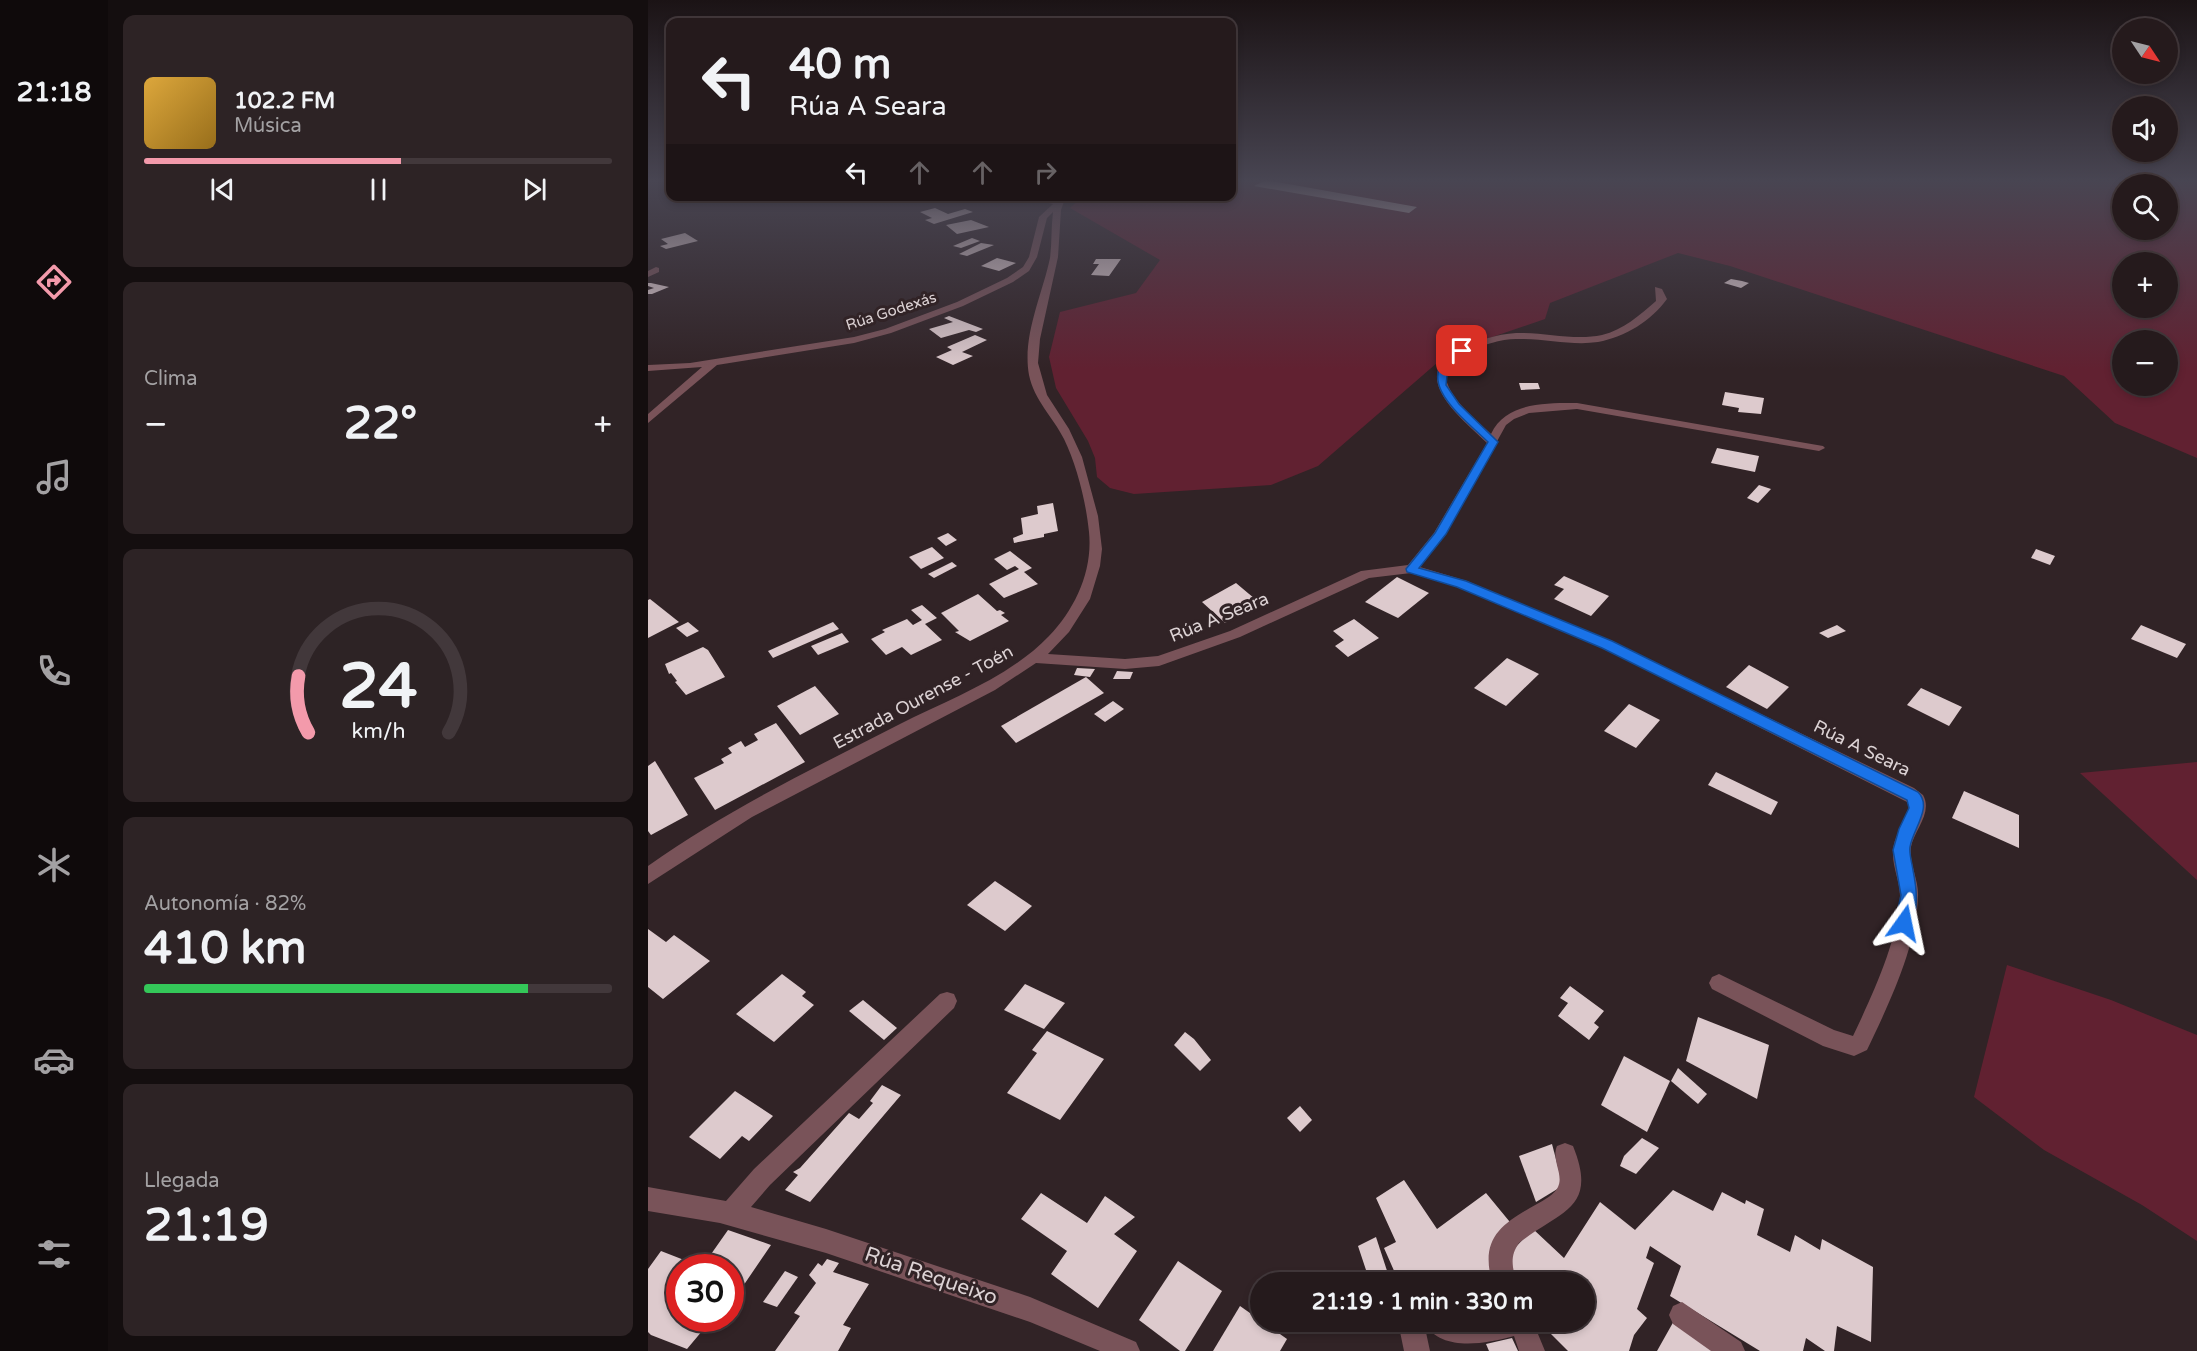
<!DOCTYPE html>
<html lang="es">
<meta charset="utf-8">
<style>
body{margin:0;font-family:"Varela Round",sans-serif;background:#2d2325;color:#f1f3f6;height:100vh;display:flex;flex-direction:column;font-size:22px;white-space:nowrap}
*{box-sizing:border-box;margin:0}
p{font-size:20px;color:#a3a1a3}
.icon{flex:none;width:33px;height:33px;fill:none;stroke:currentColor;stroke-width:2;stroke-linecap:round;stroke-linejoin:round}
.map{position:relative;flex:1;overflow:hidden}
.side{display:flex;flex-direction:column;gap:15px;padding:15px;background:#140e0f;width:540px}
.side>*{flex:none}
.banner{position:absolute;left:18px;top:18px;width:570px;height:183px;border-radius:12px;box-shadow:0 3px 9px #0003,0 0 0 2px #42383b;background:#251a1c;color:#f1f3f6;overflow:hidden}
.needle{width:39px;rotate:125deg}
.buttons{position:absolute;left:1464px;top:18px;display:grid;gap:12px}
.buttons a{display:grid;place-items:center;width:66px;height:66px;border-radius:50%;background:#251a1c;box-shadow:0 3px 9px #0003,0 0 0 2px #42383b;font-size:30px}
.speed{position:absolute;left:18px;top:1254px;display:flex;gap:12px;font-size:30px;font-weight:700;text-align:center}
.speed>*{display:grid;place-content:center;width:78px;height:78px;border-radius:50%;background:#251a1c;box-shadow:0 3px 9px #0003,0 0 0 2px #42383b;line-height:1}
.speed .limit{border:9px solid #d22;background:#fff;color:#111}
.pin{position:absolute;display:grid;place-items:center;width:51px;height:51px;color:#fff;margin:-26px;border-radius:12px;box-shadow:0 3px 9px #0006}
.me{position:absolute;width:66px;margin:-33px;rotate:12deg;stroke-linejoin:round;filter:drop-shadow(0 0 4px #0008)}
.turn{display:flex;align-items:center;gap:21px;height:126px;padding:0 24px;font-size:27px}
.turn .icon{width:78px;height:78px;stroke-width:2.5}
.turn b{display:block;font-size:42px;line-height:51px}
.lanes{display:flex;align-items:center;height:57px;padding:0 24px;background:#0003;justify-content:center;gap:30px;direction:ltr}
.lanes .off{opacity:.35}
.big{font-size:45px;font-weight:700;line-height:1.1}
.side .card{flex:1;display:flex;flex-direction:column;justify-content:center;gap:9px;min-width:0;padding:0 21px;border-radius:12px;background:#2d2325}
.side .dial{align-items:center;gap:0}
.dial svg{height:156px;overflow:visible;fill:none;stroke:#42383b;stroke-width:7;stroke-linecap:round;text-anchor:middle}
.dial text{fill:#f1f3f6;stroke:none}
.song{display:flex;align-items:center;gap:18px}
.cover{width:72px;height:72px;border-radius:9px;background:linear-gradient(135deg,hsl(40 70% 55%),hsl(40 70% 35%))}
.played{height:6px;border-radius:3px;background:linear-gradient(90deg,#f39aab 55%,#42383b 55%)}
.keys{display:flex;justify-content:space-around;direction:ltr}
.heat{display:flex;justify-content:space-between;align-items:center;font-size:33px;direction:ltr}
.charge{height:9px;border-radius:4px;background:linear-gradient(90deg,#34c759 82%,#42383b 0)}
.trip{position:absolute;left:602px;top:1272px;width:345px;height:60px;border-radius:30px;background:#251a1c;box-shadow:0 3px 9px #0003,0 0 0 2px #42383b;font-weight:700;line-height:60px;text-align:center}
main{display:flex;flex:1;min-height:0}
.dock{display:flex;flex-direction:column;width:108px;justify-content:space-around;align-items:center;background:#0f0a0b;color:#a3a1a3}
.dock .icon{width:42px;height:42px}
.dock .on{color:#f39aab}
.dock b{font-size:27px;color:#f1f3f6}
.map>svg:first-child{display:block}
</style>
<main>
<nav class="dock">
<b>21:18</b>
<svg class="icon on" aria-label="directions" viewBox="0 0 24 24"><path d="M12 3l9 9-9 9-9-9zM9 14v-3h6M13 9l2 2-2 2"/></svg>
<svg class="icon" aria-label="music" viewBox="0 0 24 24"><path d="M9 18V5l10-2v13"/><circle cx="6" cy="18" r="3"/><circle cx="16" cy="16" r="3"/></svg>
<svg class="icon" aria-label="phone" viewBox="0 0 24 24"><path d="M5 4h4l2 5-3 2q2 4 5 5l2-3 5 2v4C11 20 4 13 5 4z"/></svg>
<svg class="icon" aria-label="climate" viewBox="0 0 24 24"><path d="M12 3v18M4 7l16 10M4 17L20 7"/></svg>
<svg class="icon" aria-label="car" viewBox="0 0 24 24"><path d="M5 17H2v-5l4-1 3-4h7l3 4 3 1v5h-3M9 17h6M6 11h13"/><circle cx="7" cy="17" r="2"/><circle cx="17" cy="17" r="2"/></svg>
<svg class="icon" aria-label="filters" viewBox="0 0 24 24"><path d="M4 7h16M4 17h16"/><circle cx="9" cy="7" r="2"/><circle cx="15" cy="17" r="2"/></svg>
</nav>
<section class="side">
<div class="card">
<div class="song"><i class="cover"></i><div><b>102.2 FM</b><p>Música</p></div></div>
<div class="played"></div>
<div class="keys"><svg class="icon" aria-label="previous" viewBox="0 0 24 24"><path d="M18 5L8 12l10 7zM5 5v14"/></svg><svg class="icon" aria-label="pause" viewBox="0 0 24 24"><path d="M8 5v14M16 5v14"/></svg><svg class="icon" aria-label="next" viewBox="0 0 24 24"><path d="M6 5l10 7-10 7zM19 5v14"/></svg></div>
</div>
<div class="card"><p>Clima</p>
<div class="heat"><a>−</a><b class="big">22°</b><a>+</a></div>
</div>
<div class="card dial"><svg viewBox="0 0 100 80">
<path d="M14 69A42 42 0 1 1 86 69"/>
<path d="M14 69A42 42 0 0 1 9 40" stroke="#f39aab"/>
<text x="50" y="56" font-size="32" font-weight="700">24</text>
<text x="50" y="72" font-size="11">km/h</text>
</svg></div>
<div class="card"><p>Autonomía · 82%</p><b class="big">410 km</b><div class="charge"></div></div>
<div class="card"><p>Llegada</p><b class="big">21:19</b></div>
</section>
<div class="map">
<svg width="1549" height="1351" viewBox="0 0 1549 1351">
<rect width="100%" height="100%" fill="#312326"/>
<g fill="#612131" fill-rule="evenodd">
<path d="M584 180H1549V458L1467 423 1416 376 1082 266 1030 253 902 303 897 319 812 348 797 356 670 466 623 485 486 494 462 488 449 477 447 458 440 441 408 388 401 357 412 312 488 293 512 260 422 208 434 197 584 196ZM1474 184H1520V230H1474ZM1474 262H1520V308H1474ZM1474 340H1520V386H1474Z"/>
<polygon points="1549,762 1549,880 1432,773"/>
<polygon points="1359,965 1463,1000 1549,1035 1549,1241 1494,1205 1396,1150 1326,1097"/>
</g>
<g fill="#ddcacd">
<polygon points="618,180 769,207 761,213 606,186"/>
<polygon points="287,208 300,214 317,209 325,212 286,224 277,220 284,218 272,212"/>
<polygon points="323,220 341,227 309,234 298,225"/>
<polygon points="37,233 50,241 18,249 12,246 20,244 13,239"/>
<polygon points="324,238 332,241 313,248 305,246"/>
<polygon points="333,243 346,245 319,256 311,254"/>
<polygon points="349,258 368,263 351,271 333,266"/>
<polygon points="448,259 473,259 461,276 443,275 451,264 445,264"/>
<polygon points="1083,279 1094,281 1101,283 1093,288 1076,283"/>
<polygon points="0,283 3,283 21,287 4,294 0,294 0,290 6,288 0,286"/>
<polygon points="301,316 335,329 328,332 321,330 293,338 281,329 305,322 296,318"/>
<polygon points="327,335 339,340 314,352 325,356 305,365 288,357 304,350 299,347"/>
<polygon points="871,383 890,383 892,389 873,390"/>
<polygon points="1077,392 1116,398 1113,414 1090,412 1091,408 1074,405"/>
<polygon points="1069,448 1111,456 1107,472 1063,463"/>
<polygon points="1111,485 1123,489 1110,503 1099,498"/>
<polygon points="405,503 410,531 396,534 396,537 366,543 365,538 375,534 373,518 390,514 389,506"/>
<polygon points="300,533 309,540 298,546 289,538"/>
<polygon points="284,547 296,558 273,569 261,557"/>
<polygon points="1388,549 1407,556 1402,565 1383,558"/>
<polygon points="362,551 384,568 376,572 390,584 356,598 341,584 371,569 367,566 359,570 346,559"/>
<polygon points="304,562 309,566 286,578 280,574"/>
<polygon points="916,576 961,596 943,616 906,599 916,589 906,585"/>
<polygon points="749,577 781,593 750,618 717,602"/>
<polygon points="588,583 613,604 577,623 554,602"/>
<polygon points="330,594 349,611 352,610 357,613 353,615 361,621 322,641 307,632 311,631 293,613"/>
<polygon points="2,599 31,622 0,638 0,600"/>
<polygon points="274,605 289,618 277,624 294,640 263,655 254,647 238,655 223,639 237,632 234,630 259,619 265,625 274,620 263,610"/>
<polygon points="706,619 731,638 700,657 687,646 696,640 685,631"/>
<polygon points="40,622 51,631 39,637 28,628"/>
<polygon points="185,622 191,629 125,658 120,651"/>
<polygon points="1189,625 1198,631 1180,638 1171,633"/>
<polygon points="1493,625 1538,644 1529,658 1483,639"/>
<polygon points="194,633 201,642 170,655 163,646"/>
<polygon points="55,647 60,650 77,677 38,695 27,682 29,681 23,673 21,674 17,664"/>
<polygon points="859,658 891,674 858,706 826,688"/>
<polygon points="1101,665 1141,687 1119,709 1078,687"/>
<polygon points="429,668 447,669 442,677 426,675"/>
<polygon points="469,671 485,672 482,679 465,679"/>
<polygon points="438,677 456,693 368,743 353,726"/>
<polygon points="167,686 191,714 152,735 129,706"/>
<polygon points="1273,688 1314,707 1301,726 1259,705"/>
<polygon points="465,701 476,709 457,722 446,714"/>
<polygon points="981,704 1012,720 988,748 956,731"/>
<polygon points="128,723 157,762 67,810 46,778 76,763 73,759 84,753 80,748 93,741 97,747 110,740 106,734"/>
<polygon points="7,761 40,815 3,835 0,831 0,766"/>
<polygon points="1068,772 1130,802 1123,815 1060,785"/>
<polygon points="1316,791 1371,815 1371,848 1304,818"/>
<polygon points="347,881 384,906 357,931 319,905"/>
<polygon points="0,929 18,942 26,935 62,961 15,999 0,987"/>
<polygon points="134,974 158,992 154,996 166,1005 126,1042 88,1014"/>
<polygon points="377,984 417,1003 396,1029 356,1010"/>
<polygon points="922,986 956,1011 946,1023 951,1027 941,1040 910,1016 920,1003 912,998"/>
<polygon points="215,1000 249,1028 236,1040 201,1011"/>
<polygon points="1050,1017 1121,1045 1109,1099 1038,1061"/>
<polygon points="399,1031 456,1059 412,1120 359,1093 389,1053 384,1050"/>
<polygon points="537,1032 546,1039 563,1060 552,1071 526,1045"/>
<polygon points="976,1056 1022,1081 999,1132 953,1105"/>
<polygon points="1030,1068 1059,1094 1050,1104 1023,1081"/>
<polygon points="234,1085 253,1095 162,1202 137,1190 150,1175 145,1172 152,1168 201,1113 211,1119 225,1103 222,1101"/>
<polygon points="87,1091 125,1116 101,1141 94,1136 72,1159 41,1137"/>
<polygon points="652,1106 664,1120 652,1132 639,1118"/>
<polygon points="994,1138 1011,1148 988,1174 972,1166 976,1156"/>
<polygon points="904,1144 914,1182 911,1188 888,1202 871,1156"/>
<polygon points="756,1180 789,1229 838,1193 866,1227 852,1262 836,1279 839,1282 751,1282 736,1248 748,1242 728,1198"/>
<polygon points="1025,1190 1065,1211 1074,1192 1097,1204 1098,1200 1116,1209 1109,1235 1142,1252 1147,1235 1172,1250 1174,1239 1225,1267 1223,1342 1189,1326 1186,1351 1177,1351 1158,1338 1155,1351 1112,1351 1022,1296 1033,1266 1002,1246 998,1258 1006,1263 989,1309 999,1318 986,1335 981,1351 920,1351 891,1322 936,1322 936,1282 872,1282 863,1273 863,1252 885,1229 916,1258 952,1202 987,1230"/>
<polygon points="393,1193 439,1223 457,1196 487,1217 466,1234 489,1251 450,1308 403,1274 419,1251 373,1219"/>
<polygon points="80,1230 123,1245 91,1292 89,1291 82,1298 82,1268 32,1268 32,1318 65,1318 39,1349 3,1335 0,1332 0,1269 13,1251 54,1267"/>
<polygon points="728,1237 742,1280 736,1282 722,1282 710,1246"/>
<polygon points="179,1259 191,1263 185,1272 221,1284 195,1325 203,1328 190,1351 127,1351 152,1316 146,1313 168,1283 161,1275 170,1263 174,1266"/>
<polygon points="530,1261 574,1291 537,1351 532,1351 491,1320"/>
<polygon points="137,1271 150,1277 129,1307 115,1302"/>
<polygon points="592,1306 639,1339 632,1351 565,1351"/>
<polygon points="1027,1319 1068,1351 1009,1351"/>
<polygon points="864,1338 870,1351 841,1351 838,1344"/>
</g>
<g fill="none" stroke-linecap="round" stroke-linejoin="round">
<g fill="#795359" fill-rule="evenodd">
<path d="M369 196 408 200 410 196H418L413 210 410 257 392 339 390 363 399 395 421 429 434 457 450 516 454 549 452 566 442 599 421 632 400 654 477 659 510 656 582 631 713 571 760 565 786 533 839 443C814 419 758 376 811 349 827 341 849 334 868 333 897 332 926 341 954 335 975 330 992 315 1008 301L1007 287 1014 289 1019 299C1003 321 977 337 950 342 923 346 896 338 868 339 853 339 834 345 820 352 813 356 802 360 799 369 791 391 829 421 843 434 858 402 898 403 929 403L1175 446 1177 448 1171 451 929 409 881 413 866 419 858 425 798 534 772 567 819 581 964 642 1266 788 1275 795C1285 813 1266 830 1263 847 1261 864 1271 880 1270 897 1269 946 1240 1006 1219 1050L1206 1056 1175 1046 1064 989 1061 983 1064 977 1071 974 1186 1030 1205 1036C1224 996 1250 941 1252 896 1252 881 1244 866 1245 851 1246 833 1261 820 1261 803L954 648 809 587 763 573 721 578 592 637 511 666 477 669 388 663 347 690 104 817 0 884V866C79 810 166 768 252 724 302 699 362 677 401 636 427 609 445 571 441 532 438 502 429 466 416 439 405 417 386 400 381 375 374 336 394 296 402 258 404 243 403 228 405 212L399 218 389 257 381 271 365 282 315 306 243 333 206 343 69 365 0 423V414L54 367 0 371V365L42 363 206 337 237 329 309 302 359 278 375 267 381 257 391 217 405 204Z"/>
<polygon points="8,267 11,268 11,272 0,277 0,271"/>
<polygon points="299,992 306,994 309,1001 306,1008 122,1185 103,1207 178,1229 382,1297 488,1342 492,1351 452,1351 382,1322 178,1253 72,1223 0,1211 0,1187 78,1201 106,1169 292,994"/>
<path d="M917 1143 925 1146C951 1210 911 1211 871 1243 861 1257 865 1267 868 1282H844C832 1238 853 1224 889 1204 896 1200 907 1194 910 1187 916 1174 903 1160 909 1146Z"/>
<polygon points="1034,1302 1093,1342 1097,1351 1063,1351 1025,1324 1021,1315 1025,1306"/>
<path d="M750 1322H806L815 1325 828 1322H885L897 1351H871L866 1336C833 1345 793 1351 776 1323L782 1351H756Z"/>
</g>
</g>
<linearGradient id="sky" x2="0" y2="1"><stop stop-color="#1b1315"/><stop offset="0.49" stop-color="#484552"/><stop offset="1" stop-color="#484552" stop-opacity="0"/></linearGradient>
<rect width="1549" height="369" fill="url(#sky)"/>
<path fill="#1a73e8" stroke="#114b97" stroke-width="1.5" d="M811 349 818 351 800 367 798 385 811 404 850 442 798 534 771 568 818 581 964 641 1270 792C1285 807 1265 829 1262 847 1261 854 1264 863 1265 870 1269 890 1271 909 1262 929L1256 931 1249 929 1247 923 1253 895 1245 850 1251 829 1261 808 1259 800 954 648 809 587 759 572 758 569 787 533 840 442C815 418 759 377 811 349Z"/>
<g text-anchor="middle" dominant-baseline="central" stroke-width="6" stroke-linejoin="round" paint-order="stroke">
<g font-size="15" fill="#dcd2d4" stroke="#312326">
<text transform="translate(243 311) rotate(-18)">Rúa Godexás</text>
</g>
<g font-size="18" fill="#dcd2d4" stroke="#312326">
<text transform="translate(571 617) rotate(-22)">Rúa A Seara</text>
<text transform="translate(275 697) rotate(-28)">Estrada Ourense - Toén</text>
<text transform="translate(1214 748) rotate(26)">Rúa A Seara</text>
</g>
<g font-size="21" fill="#dcd2d4" stroke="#312326">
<text transform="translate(283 1276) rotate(19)">Rúa Requeixo</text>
</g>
</g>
</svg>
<div class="buttons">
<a><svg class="needle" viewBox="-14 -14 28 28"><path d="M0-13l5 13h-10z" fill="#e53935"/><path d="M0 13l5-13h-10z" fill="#a3a1a3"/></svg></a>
<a><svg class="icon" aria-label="sound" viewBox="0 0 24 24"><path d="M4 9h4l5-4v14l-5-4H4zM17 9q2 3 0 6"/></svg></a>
<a><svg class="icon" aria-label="search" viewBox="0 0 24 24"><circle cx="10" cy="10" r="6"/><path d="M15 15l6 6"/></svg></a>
<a>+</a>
<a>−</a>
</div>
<div class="speed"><div class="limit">30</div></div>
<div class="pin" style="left:814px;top:351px;background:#d93025"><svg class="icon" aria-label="arrive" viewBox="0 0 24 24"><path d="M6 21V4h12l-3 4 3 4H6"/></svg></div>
<svg class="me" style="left:1256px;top:923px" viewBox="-20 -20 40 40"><path d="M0-17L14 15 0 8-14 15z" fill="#1a73e8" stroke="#fff" stroke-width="4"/></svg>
<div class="trip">21:19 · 1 min · 330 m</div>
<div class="banner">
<div class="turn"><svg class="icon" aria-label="left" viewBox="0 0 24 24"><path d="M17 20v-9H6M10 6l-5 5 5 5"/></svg><div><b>40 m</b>Rúa A Seara</div></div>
<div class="lanes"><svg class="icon" aria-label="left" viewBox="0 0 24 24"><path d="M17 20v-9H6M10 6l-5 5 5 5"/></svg><svg class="icon off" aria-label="ahead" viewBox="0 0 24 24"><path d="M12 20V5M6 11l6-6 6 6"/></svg><svg class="icon off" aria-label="ahead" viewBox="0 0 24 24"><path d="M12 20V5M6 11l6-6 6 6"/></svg><svg class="icon off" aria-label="right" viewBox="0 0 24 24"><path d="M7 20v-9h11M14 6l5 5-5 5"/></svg></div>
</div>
</div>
</main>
